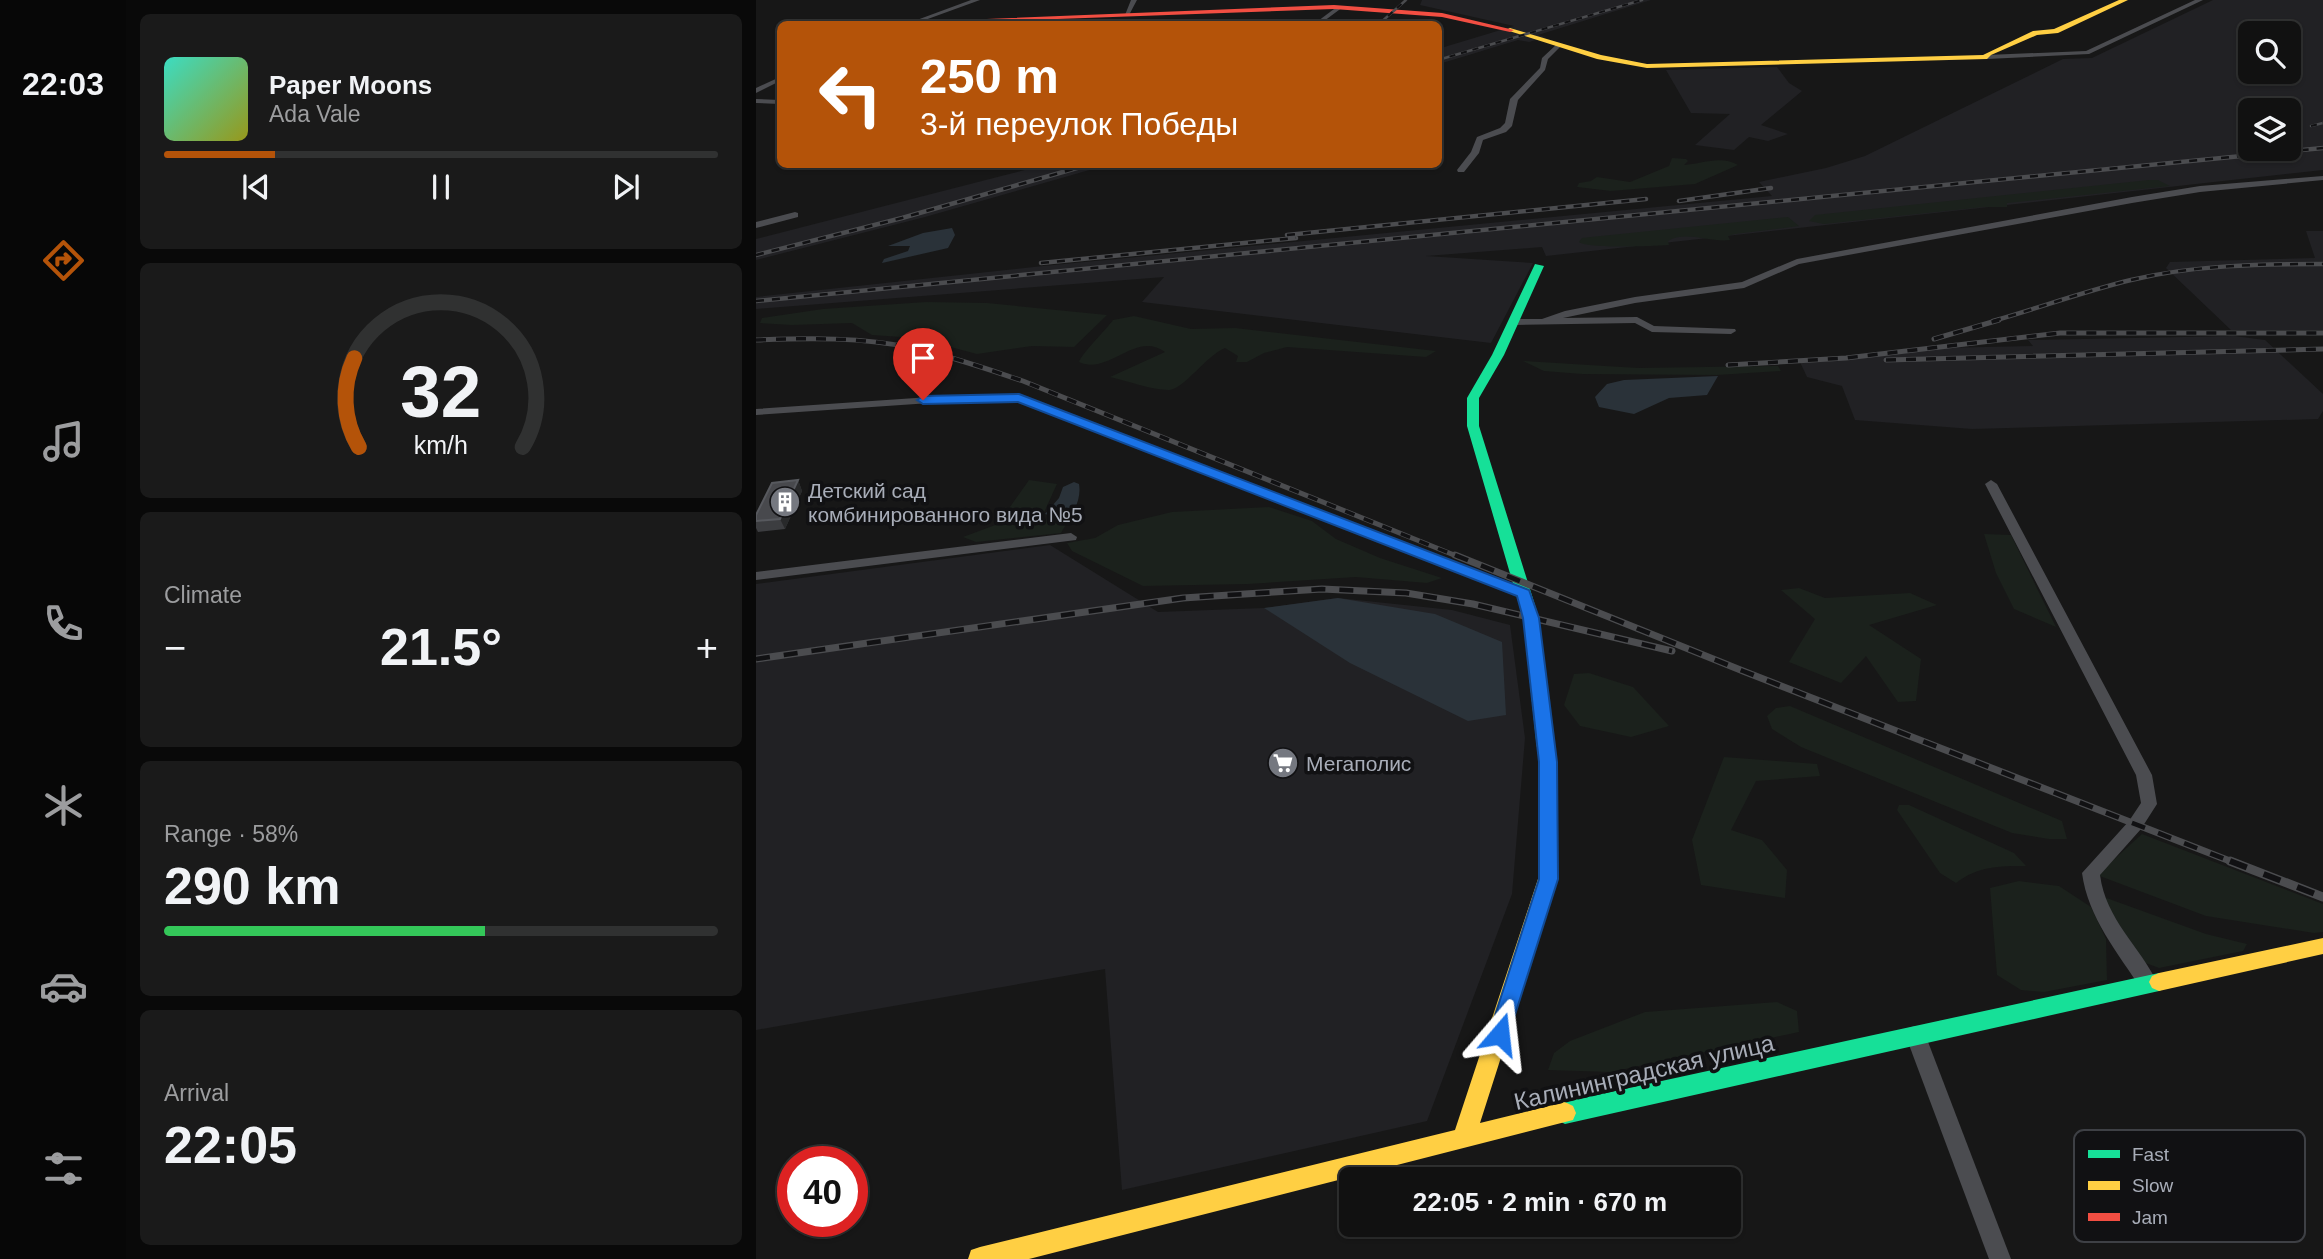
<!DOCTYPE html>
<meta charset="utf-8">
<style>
body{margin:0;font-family:Arial,sans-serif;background:#1a1a1a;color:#f1f3f6;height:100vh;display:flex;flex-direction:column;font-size:26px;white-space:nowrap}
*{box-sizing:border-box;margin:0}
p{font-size:23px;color:#9c9d9f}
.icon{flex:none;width:38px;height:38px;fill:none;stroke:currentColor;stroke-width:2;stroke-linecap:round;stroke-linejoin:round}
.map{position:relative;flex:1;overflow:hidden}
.side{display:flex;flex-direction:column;gap:14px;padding:14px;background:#090909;width:630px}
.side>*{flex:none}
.top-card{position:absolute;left:21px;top:21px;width:665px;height:147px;border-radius:10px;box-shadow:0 2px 5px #0004,0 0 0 2px #303131;background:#b45309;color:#fff;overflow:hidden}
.controls{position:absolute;left:1482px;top:21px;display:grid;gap:14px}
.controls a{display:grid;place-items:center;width:63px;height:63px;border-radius:10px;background:#111;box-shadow:0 2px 5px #0004,0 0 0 2px #303131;font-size:35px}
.speed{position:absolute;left:21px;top:1146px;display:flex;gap:14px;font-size:35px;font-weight:700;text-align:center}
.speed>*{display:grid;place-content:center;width:91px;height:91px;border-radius:50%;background:#111;box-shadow:0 2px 5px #0004,0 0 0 2px #303131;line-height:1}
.speed .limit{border:10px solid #d22;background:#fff;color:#111}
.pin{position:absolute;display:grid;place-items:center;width:60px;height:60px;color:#fff;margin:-72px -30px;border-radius:50% 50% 50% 0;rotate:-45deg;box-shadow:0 0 7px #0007}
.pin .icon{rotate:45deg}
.me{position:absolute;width:77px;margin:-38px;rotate:17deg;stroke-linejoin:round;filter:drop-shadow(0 0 5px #0008)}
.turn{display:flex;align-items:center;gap:24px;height:147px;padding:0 28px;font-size:32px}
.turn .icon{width:91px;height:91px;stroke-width:2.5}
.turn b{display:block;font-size:49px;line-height:60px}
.big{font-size:52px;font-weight:700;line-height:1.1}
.side .card{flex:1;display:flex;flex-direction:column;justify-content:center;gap:10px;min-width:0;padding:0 24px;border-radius:10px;background:#1a1a1a}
.side .dial{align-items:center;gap:0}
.dial svg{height:182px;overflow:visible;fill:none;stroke:#303131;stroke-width:7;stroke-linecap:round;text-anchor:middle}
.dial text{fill:#f1f3f6;stroke:none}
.song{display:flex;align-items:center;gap:21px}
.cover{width:84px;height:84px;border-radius:10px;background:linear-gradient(135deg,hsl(170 70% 55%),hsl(60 70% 35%))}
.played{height:7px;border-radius:4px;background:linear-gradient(90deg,#b45309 20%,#303131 20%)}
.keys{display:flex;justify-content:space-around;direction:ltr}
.heat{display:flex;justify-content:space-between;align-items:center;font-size:38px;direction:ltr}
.charge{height:10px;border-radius:5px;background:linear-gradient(90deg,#34c759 58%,#303131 0)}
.trip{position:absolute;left:583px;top:1167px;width:402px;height:70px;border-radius:10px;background:#111;box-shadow:0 2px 5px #0004,0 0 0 2px #303131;font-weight:700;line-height:70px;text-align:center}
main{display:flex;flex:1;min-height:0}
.dock{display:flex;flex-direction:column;width:126px;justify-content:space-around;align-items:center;background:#070707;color:#9c9d9f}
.dock .icon{width:49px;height:49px}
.dock .active{color:#b45309}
.dock b{font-size:32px;color:#f1f3f6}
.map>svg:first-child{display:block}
</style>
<main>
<nav class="dock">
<b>22:03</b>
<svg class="icon active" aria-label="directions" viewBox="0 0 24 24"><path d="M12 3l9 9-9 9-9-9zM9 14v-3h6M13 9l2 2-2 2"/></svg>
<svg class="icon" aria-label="music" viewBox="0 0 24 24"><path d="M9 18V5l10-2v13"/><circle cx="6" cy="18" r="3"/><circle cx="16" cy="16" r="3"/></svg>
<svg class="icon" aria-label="phone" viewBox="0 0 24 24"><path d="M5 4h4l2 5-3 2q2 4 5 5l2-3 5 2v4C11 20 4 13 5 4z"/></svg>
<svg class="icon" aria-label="climate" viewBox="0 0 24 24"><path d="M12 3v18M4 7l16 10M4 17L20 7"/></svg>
<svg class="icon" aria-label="car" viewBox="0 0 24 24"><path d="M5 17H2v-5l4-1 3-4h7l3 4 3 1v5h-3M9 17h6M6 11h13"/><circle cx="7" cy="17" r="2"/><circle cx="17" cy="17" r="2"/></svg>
<svg class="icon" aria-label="filters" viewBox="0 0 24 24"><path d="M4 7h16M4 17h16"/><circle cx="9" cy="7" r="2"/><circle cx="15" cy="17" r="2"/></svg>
</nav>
<section class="side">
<div class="card">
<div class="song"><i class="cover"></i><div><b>Paper Moons</b><p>Ada Vale</p></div></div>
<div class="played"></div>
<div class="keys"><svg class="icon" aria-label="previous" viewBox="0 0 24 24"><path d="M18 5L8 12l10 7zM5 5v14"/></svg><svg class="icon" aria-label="pause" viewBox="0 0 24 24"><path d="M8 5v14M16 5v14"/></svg><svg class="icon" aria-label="next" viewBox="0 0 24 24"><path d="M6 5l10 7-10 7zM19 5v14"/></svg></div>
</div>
<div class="card dial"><svg viewBox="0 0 100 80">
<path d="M14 69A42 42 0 1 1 86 69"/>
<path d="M14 69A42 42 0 0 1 12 30" stroke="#b45309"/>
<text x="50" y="56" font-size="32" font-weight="700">32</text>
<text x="50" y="72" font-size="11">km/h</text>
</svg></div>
<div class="card"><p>Climate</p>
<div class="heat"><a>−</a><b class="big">21.5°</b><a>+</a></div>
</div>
<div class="card"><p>Range · 58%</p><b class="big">290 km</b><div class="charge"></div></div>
<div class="card"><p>Arrival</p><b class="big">22:05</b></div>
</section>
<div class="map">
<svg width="1567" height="1259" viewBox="0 0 1567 1259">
<rect width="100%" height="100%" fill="#171717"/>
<g fill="#212124" fill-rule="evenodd">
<polygon points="666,0 895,0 782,35 790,37 773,42 762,40 683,64 683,49 685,48 758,26 664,5"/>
<path d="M1457 0H1567V170L790 256 786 247 670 256 777 263 735 343 386 302 408 277 0 309V297L287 266 1016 196 1003 182 1070 168 1109 156 1307 59 1336 58ZM1494 33H1533V72H1494ZM1494 110H1533V149H1494Z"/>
<polygon points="1021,67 1033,83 1046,91 1005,125 1032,134 1012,141 993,137 978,150 939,145 974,114 935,113 910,70"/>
<polygon points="303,164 351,165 169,217 0,260 0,239 284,166"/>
<polygon points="1550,231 1567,231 1567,330 1475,330 1410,268 1414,262 1559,258"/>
<polygon points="1478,336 1509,340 1567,394 1567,411 1562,419 1216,429 1099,420 1086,386 1051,377 1044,362 1182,348 1277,346 1272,340"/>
<polygon points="294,545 402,612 508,608 582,598 696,610 754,625 769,738 756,894 671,1121 366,1190 349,969 0,1030 0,584"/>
</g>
<g fill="#1b211c">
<path d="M916 158 930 159 932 161 928 165C946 164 965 155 982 165L939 184 855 191 821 187 823 183 835 181 841 177 874 182 913 166Z"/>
<polygon points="1393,180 1402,180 1414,186 1251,203 1251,207 1227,207 1068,224 1053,221 1059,215"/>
<path d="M1032 217 1043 226 979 234 972 236 974 240C955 243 929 230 912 241L913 245C899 246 832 249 823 242L826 238 835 237Z"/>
<polygon points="170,302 231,303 351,315 318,347 276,346 221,354 160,338 116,335 96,323 36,325 4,323 6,318 67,309"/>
<path d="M378 316 435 329 479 328 680 351 670 357 531 347 508 353 491 362H480L482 356 469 348C450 356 428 389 413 390 395 390 372 381 354 377L409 352C380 330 352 376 323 362 326 353 349 331 357 320Z"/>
<polygon points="767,361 882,368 1016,366 1022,366 1025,371 961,375 826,374 788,371"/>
<polygon points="273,480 301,484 285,519 312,521 305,533 220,542 207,537 242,524"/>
<polygon points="513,507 556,521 580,539 624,558 686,578 671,583 600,577 492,584 387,586 316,551 311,543 339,538 362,525 416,512"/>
<polygon points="1228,534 1255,535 1300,627 1258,609 1240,573"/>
<polygon points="1043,588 1069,598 1154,593 1181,605 1113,625 1165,659 1160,701 1142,702 1110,656 1085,683 1033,662 1059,619 1025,590"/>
<polygon points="833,673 877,687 913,726 875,737 824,726 808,705 818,674"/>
<polygon points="1034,706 1306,821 1311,839 1293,839 1256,833 1045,747 1016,729 1011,716 1020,708"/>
<polygon points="968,757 1061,764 1064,776 1000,781 975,830 1006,840 1031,870 1029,898 945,885 936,840"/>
<path d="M1143 805H1153L1258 853 1270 866C1243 866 1222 866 1200 883L1184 873 1141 810Z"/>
<polygon points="1386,834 1567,904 1567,932 1558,933 1450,916 1341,875"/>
<polygon points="1263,881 1303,886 1335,907 1350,939 1351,980 1288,992 1265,990 1241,975 1234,888"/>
<polygon points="1345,896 1450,934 1491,944 1487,951 1403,968 1387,962"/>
<polygon points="1021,1002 1041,1011 1043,1032 855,1072 792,1070 798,1053 814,1041 889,1012"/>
</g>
<g fill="#2a3239">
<polygon points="196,228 199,235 192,248 126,263 128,259 152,251 154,246 132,246 167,233"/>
<polygon points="962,376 951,395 913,398 878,414 843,407 839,397 851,384 868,380"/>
<path d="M318 482 323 484C325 495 321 507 314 517H299L289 514 303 498 307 487Z"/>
<polygon points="582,598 679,614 746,642 750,715 712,721 594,663 508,608"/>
</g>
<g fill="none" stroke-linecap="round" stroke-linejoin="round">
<g fill="#4b4c50" fill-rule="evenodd">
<polygon points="215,0 224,0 158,24 150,24"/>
<polygon points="375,0 381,0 373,15 369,15"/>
<polygon points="1439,0 1447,0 1333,54 1231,59 1228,57 1231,55 1330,51"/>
<polygon points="582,6 587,7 564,24 558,24"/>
<polygon points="801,44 806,45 792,59 789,70 762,100 756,126 750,132 727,140 723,153 708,172 702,172 701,170 715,152 721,137 744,128 749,123 754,99 784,68 786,58"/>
<polygon points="24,77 24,81 0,93 0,88"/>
<polygon points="0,99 24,100 24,104 0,103"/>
<polygon points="1567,176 1567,180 1444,192 1376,203 1043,264 988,288 879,303 807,318 881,317 898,326 979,329 980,331 975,334 896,332 879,323 758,325 753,322 758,319 786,319 809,311 879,297 986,282 1041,259 1376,197 1444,186"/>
<polygon points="39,212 42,213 42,217 0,228 0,222"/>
<polygon points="263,395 773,591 775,594 773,597 763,597 262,401 189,402 0,415 0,409 189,396"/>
<path d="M1235 480 1241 484 1396 775 1401 804 1385 829 1344 875C1350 920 1383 945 1402 984L1400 990 1393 992 1386 990C1362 953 1332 918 1326 873L1373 821 1385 803 1380 775 1229 484Z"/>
<polygon points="315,533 321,537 320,540 0,580 0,572"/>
<polygon points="1159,1026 1166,1028 1169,1034 1255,1259 1233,1259 1149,1034 1152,1028"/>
</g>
<g fill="#16e098" fill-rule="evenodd">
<polygon points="779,264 788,266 748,355 723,398 723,426 783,618 798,740 795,744 783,744 780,740 767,618 711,426 711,398 736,355"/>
<polygon points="1403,973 1410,976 1413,982 1410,988 1403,991 809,1124 801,1120 798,1113 801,1106 809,1102"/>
</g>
<g fill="#ffcf43" fill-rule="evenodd">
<polygon points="1363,0 1372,0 1302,33 1281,35 1235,55 1231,59 891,68 841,59 750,30 754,28 845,55 891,64 1227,55 1277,31 1298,29"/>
<polygon points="789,734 795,736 801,762 802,879 724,1123 809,1102 817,1106 820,1113 817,1120 273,1259 212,1259 215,1250 224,1247 699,1130 782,879 783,762 780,740 783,736"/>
<polygon points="1567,938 1567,954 1403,991 1396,988 1393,982 1396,976 1403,973"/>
</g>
<polygon fill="#f24e42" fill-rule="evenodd" points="578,5 686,13 758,30 754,32 686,17 578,9 160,24 156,22"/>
<g stroke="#4b4c4f" stroke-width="2.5">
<g id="rail-far4">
<polyline points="623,24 650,0"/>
<polyline points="682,60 886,0"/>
<polyline points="1555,126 1567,123"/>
</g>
</g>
<g stroke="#4b4c4f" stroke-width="4.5">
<g id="rail-far3">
<polyline points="923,201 1015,188"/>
<polyline points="531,235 890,199"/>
<polyline points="0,255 146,218 335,164"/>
<polyline points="285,263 540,238"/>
<polyline points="0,301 1567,148"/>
<path d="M1237 321C1283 308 1329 291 1375 280 1437 265 1504 264 1567 264"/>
</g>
</g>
<g stroke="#4b4c4f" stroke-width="5">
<g id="rail-far2">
<polyline points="1178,339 1243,320"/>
<path d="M0 340C53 338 106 337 157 348 195 356 231 369 267 381L703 557"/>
<polyline points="1130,360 1567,349"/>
<polyline points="972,365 1090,358 1304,333 1567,333"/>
</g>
</g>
<g stroke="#4b4c4f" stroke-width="7">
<g id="rail-far1">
<polyline points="699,555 987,671 1479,863"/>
<polyline points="0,659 427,598 566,589 650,593 717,604 916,651"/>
</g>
</g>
<g stroke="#4b4c4f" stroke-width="9">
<polyline id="rail" points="1474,861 1567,897"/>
</g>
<use href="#rail-far4" stroke="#111113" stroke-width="2" stroke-dasharray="6" stroke-linecap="butt"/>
<use href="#rail-far3" stroke="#111113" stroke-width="2.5" stroke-dasharray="8" stroke-linecap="butt"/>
<use href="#rail-far2" stroke="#111113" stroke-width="3.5" stroke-dasharray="10" stroke-linecap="butt"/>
<use href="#rail-far1" stroke="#111113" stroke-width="4.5" stroke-dasharray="14" stroke-linecap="butt"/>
<use href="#rail" stroke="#111113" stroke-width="6" stroke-dasharray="18" stroke-linecap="butt"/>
</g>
<polygon fill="#3c3d40" points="42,480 46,491 29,529 2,532 0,528 0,515"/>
<polygon fill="#28292a" points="42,480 46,491 29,529 24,519"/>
<polygon fill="#48494d" stroke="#57595e" stroke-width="2" points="42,480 24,519 0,521 0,515 16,483"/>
<polygon fill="#1a73e8" stroke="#114b97" stroke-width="2" points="263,394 773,590 783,618 801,762 802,879 751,1040 744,1043 736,1040 733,1034 783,879 783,762 767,618 761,596 262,402 167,404 161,400 167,396"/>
<defs>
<g id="building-disc" transform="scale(1.575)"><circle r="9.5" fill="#757880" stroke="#111113"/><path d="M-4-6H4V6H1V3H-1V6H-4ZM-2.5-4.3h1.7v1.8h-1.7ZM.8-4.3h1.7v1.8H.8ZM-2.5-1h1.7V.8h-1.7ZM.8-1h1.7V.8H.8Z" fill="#fff"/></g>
<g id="supermarket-disc" transform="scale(1.575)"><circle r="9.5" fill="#757880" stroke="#111113"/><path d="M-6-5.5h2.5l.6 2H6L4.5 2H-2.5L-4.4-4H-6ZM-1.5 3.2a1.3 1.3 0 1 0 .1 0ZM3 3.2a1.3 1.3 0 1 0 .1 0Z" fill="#fff"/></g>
</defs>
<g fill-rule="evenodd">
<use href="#building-disc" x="29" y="502"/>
<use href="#supermarket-disc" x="527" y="763"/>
</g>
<g text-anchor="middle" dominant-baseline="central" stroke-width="7" stroke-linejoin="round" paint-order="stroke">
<g font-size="21" fill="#a8adb8" stroke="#111113" text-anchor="start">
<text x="52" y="490">Детский сад<tspan x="52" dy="24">комбинированного вида №5</tspan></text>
<text x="550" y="763">Мегаполис</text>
</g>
<g font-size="24" fill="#a8adb8" stroke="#111113">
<text transform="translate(888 1072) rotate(-13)">Калининградская улица</text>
</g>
</g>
<rect x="1318" y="1130" width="231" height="112" rx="10" fill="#111113" stroke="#3e4045" stroke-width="2"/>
<rect x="1332" y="1150" width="32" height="8" fill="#16e098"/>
<rect x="1332" y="1181" width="32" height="9" fill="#ffcf43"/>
<rect x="1332" y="1213" width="32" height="8" fill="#f24e42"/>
<g font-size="19" fill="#a8adb8">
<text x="1376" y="1161">Fast</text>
<text x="1376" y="1192">Slow</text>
<text x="1376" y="1224">Jam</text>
</g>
</svg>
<div class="controls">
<a><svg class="icon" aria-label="search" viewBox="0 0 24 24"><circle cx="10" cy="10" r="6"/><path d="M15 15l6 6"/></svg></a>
<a><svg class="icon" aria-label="layers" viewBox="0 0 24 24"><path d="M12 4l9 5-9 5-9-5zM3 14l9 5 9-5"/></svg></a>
</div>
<div class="speed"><div class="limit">40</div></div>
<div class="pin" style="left:167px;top:400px;background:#d93025"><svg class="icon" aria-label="arrive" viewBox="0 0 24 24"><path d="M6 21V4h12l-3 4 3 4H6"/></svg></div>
<svg class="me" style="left:744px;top:1034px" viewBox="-20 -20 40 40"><path d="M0-17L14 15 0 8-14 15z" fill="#1a73e8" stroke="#fff" stroke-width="4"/></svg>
<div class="trip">22:05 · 2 min · 670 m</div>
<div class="top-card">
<div class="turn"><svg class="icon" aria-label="left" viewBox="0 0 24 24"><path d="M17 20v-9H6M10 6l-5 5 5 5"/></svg><div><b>250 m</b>3-й переулок Победы</div></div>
</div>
</div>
</main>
